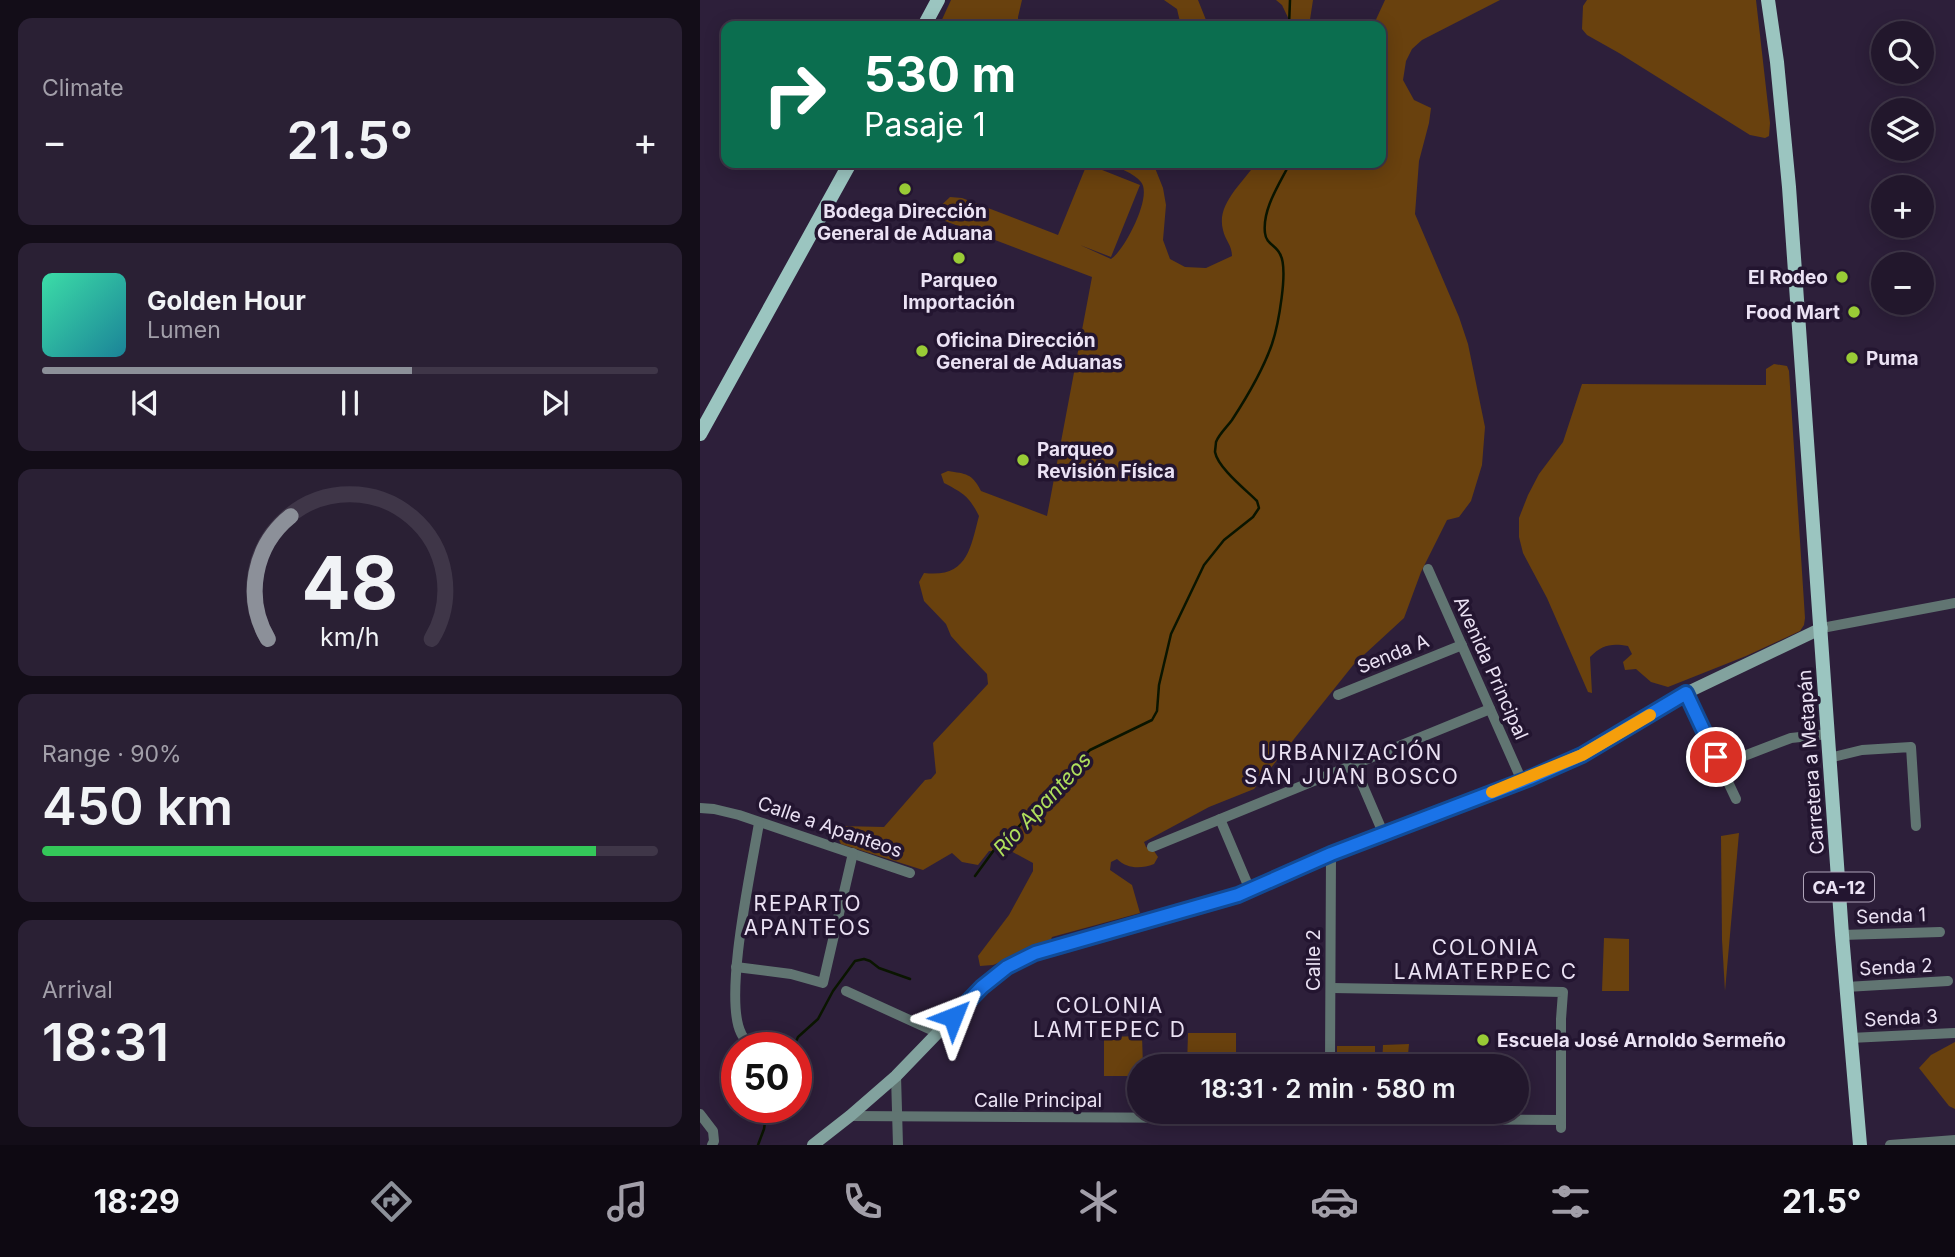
<!DOCTYPE html>
<meta charset="utf-8">
<style>
body{margin:0;font-family:Inter,sans-serif;background:#2a2034;color:#f1f3f6;height:100vh;display:flex;flex-direction:column;font-size:26px;white-space:nowrap}
*{box-sizing:border-box;margin:0}
p{font-size:23px;color:#a29fa9}
.icon{flex:none;width:38px;height:38px;fill:none;stroke:currentColor;stroke-width:2;stroke-linecap:round;stroke-linejoin:round}
.map{position:relative;flex:1;overflow:hidden}
.sheet{display:flex;flex-direction:column;gap:18px;padding:18px;background:#130d18;width:700px}
.sheet>*{flex:none}
.hud{position:absolute;left:21px;top:21px;width:665px;height:147px;border-radius:14px;box-shadow:0 4px 18px #0003,0 0 0 2px #3f3648;background:#0b6e4f;color:#fff;overflow:hidden}
.buttons{position:absolute;left:1171px;top:21px;display:grid;gap:14px}
.buttons a{display:grid;place-items:center;width:63px;height:63px;border-radius:50%;background:#22172c;box-shadow:0 4px 18px #0003,0 0 0 2px #3f3648;font-size:35px}
.speed{position:absolute;left:21px;top:1032px;display:flex;gap:14px;font-size:35px;font-weight:700;text-align:center}
.speed>*{display:grid;place-content:center;width:91px;height:91px;border-radius:50%;background:#22172c;box-shadow:0 4px 18px #0003,0 0 0 2px #3f3648;line-height:1}
.speed .limit{border:10px solid #d22;background:#fff;color:#111}
.pin{position:absolute;display:grid;place-items:center;width:60px;height:60px;color:#fff;margin:-30px;border:4px solid #fff;border-radius:50%;box-shadow:0 2px 7px #0007}
.me{position:absolute;width:77px;margin:-38px;rotate:45deg;stroke-linejoin:round;filter:drop-shadow(0 0 5px #0008)}
.turn{display:flex;align-items:center;gap:24px;height:147px;padding:0 28px;font-size:32px}
.turn .icon{width:91px;height:91px;stroke-width:2.5}
.turn b{display:block;font-size:49px;line-height:60px}
.big{font-size:52px;font-weight:600;line-height:1.1}
.sheet .widget{flex:1;display:flex;flex-direction:column;justify-content:center;gap:10px;min-width:0;padding:0 24px;border-radius:14px;background:#2a2034}
.sheet .dial{align-items:center;gap:0}
.dial svg{height:182px;overflow:visible;fill:none;stroke:#3f3648;stroke-width:7;stroke-linecap:round;text-anchor:middle}
.dial text{fill:#f1f3f6;stroke:none}
.song{display:flex;align-items:center;gap:21px}
.cover{width:84px;height:84px;border-radius:10px;background:linear-gradient(135deg,hsl(160 70% 55%),hsl(190 70% 35%))}
.played{height:7px;border-radius:4px;background:linear-gradient(90deg,#8c9099 60%,#3f3648 60%)}
.keys{display:flex;justify-content:space-around;direction:ltr}
.heat{display:flex;justify-content:space-between;align-items:center;font-size:38px;direction:ltr}
.charge{height:10px;border-radius:5px;background:linear-gradient(90deg,#34c759 90%,#3f3648 0)}
.trip{position:absolute;left:427px;top:1054px;width:402px;height:70px;border-radius:35px;background:#22172c;box-shadow:0 4px 18px #0003,0 0 0 2px #3f3648;font-weight:600;line-height:70px;text-align:center}
.menu{display:flex;height:112px;justify-content:space-around;align-items:center;background:#0e0912;color:#a29fa9}
.menu .icon{width:49px;height:49px}
.menu .on{color:#8c9099}
.menu b{font-size:32px;color:#f1f3f6}
main{display:flex;flex:1;min-height:0}
.map>svg:first-child{display:block}
</style>
<main>
<section class="sheet">
<div class="widget"><p>Climate</p>
<div class="heat"><a>−</a><b class="big">21.5°</b><a>+</a></div>
</div>
<div class="widget">
<div class="song"><i class="cover"></i><div><b>Golden Hour</b><p>Lumen</p></div></div>
<div class="played"></div>
<div class="keys"><svg class="icon" aria-label="previous" viewBox="0 0 24 24"><path d="M18 5L8 12l10 7zM5 5v14"/></svg><svg class="icon" aria-label="pause" viewBox="0 0 24 24"><path d="M8 5v14M16 5v14"/></svg><svg class="icon" aria-label="next" viewBox="0 0 24 24"><path d="M6 5l10 7-10 7zM19 5v14"/></svg></div>
</div>
<div class="widget dial"><svg viewBox="0 0 100 80">
<path d="M14 69A42 42 0 1 1 86 69"/>
<path d="M14 69A42 42 0 0 1 24 15" stroke="#8c9099"/>
<text x="50" y="56" font-size="32" font-weight="700">48</text>
<text x="50" y="72" font-size="11">km/h</text>
</svg></div>
<div class="widget"><p>Range · 90%</p><b class="big">450 km</b><div class="charge"></div></div>
<div class="widget"><p>Arrival</p><b class="big">18:31</b></div>
</section>
<div class="map">
<svg width="1255" height="1145" viewBox="0 0 1255 1145">
<rect width="100%" height="100%" fill="#2d1f3a"/>
<g fill="#69410e">
<polygon points="251,0 322,0 318,17 318,26 239,26"/>
<polygon points="464,0 498,0 506,20 518,26 483,26 480,22 477,9"/>
<polygon points="576,0 613,0 609,26 592,26 582,5"/>
<path d="M685 0H800L722 40 712 49 706 61 703 80 714 100 731 108 729 123 719 161 715 214 759 317 768 344 785 427 782 465 771 501 759 517 747 520 721 572 704 618 654 664 554 789 509 807 444 842 446 847 454 851 458 857 454 864C441 869 427 869 417 859L411 862 410 870 432 885 440 913 352 937 350 942 293 965 280 966 278 956 309 915 333 871V863L309 850 289 851 278 865 262 862 252 853 223 870 141 844C137 837 138 833 140 826L184 827 225 780 231 779 236 773 233 743 288 684 287 674 260 646 251 636 246 624 224 601 219 582 224 573C267 578 270 550 279 516 269 496 263 493 244 483L241 474 248 471C266 474 272 473 281 491L347 516 392 277 232 216 233 213 250 197 262 198 358 235 387 164 440 185 411 257 380 245 411 259C424 251 453 196 441 182 434 173 418 168 408 163H453L463 188 466 205 463 240 470 259 485 267 506 268 532 256C532 245 525 240 523 230 516 204 543 183 556 163H681V26H673Z"/>
<polygon points="887,0 1056,0 1070,123 1069,136 1065,138 1050,135 919,53 887,35 882,29 883,6"/>
<path d="M1074 364 1087 366 1089 371 1105 618 1104 625 1100 631 1046 656 968 687 951 682 936 669 925 670 923 662 932 654 928 646C911 643 902 645 890 657L892 693 888 692 847 598 823 553 819 537V518L828 495 839 474 863 442 882 384 1066 385V369Z"/>
<polygon points="1039,833 1025,991 1022,940 1021,836"/>
<polygon points="904,938 929,939 929,991 902,991"/>
<polygon points="488,1033 536,1033 536,1066 487,1066"/>
<polygon points="442,1036 443,1066 439,1066 439,1076 404,1076 404,1037"/>
<polygon points="1255,1042 1255,1109 1249,1106 1219,1068 1231,1055"/>
<polygon points="709,1044 707,1066 682,1066 683,1045"/>
<rect x="637" y="1046" width="38" height="20"/>
</g>
<g fill="none" stroke-linecap="round" stroke-linejoin="round">
<g stroke="#0a1500" stroke-width="2.5">
<polyline points="589,26 590,0"/>
<path d="M275 876 294 850 305 842 373 766 390 750 452 720 457 711 459 685 471 634 504 565 524 540 553 517 559 508 557 501C546 490 518 468 515 452 515 451 516 443 516 442 519 434 527 427 532 420 547 397 563 370 572 344 578 326 589 269 580 254 576 245 566 244 565 233 562 209 580 183 590 163"/>
<polyline points="93,1048 98,1037 118,1019 133,991 155,961 164,959 170,961 179,968 210,979"/>
<polyline points="58,1145 64,1129 67,1108"/>
</g>
<g stroke="#617572" stroke-width="10">
<polyline points="728,569 822,781"/>
<polyline points="1122,628 1255,603"/>
<polyline points="986,693 1036,799"/>
<polyline points="638,695 762,645"/>
<polyline points="1044,756 1091,738 1128,734"/>
<polyline points="1129,758 1162,750 1211,747 1216,826"/>
<polyline points="654,765 684,835"/>
<polyline points="0,808 14,809 39,815 210,873"/>
<polyline points="520,819 550,890"/>
<polyline points="452,847 790,709"/>
<polyline points="1142,935 1240,932"/>
<polyline points="36,967 91,974 123,983 153,853"/>
<polyline points="1146,987 1248,981"/>
<polyline points="632,988 863,992 861,1019 861,1128"/>
<polyline points="146,991 238,1033"/>
<polyline points="1150,1038 1254,1033"/>
<path d="M51 1046C48 1042 43 1038 41 1033 23 997 52 866 59 823"/>
<polyline points="630,1066 631,854"/>
<polyline points="196,1076 198,1145"/>
<polyline points="0,1114 13,1131 14,1141 12,1145"/>
<polyline points="150,1116 861,1120"/>
<polyline points="1190,1145 1255,1140"/>
</g>
<polyline stroke="#82a29e" stroke-width="12" points="113,1145 150,1116 196,1076 282,987 307,967 335,953 538,895 631,854 830,777 882,755 986,693 1122,628"/>
<g stroke="#9bc5c0" stroke-width="14">
<polyline points="1068,0 1077,62 1089,187 1142,935 1160,1145"/>
<polyline points="224,26 238,0"/>
<polyline points="0,434 150,163"/>
</g>
</g>
<g fill="none" stroke-linecap="round" stroke-linejoin="round">
<g stroke="#114b97" stroke-width="18">
<polyline id="route" points="253,1017 282,987 307,967 335,953 538,895 631,854 830,778 882,755 986,693 1016,757"/>
</g>
<use href="#route" stroke="#1a73e8" stroke-width="12"/>
<polyline stroke="#f59e0b" stroke-width="12" points="792,792 882,755 950,715"/>
</g>
<g fill="#99cb36" stroke="#231530" stroke-width="2.5">
<circle cx="205" cy="189" r="7"/>
<circle cx="259" cy="258" r="7"/>
<circle cx="1142" cy="277" r="7"/>
<circle cx="1154" cy="312" r="7"/>
<circle cx="222" cy="351" r="7"/>
<circle cx="1152" cy="358" r="7"/>
<circle cx="323" cy="460" r="7"/>
<circle cx="783" cy="1040" r="7"/>
</g>
<g text-anchor="middle" dominant-baseline="central" stroke-width="7" stroke-linejoin="round" paint-order="stroke">
<rect fill="#231530" stroke="#afa4b9" stroke-width="2" x="1104" y="872.5" width="70" height="29" rx="5"/>
<g font-size="18" font-weight="bold" fill="#ebe2f4">
<text x="1139" y="887">CA-12</text>
</g>
<g font-size="19" font-weight="bold" fill="#ebe2f4" stroke="#231530" text-anchor="start">
<text x="205" y="211" text-anchor="middle">Bodega Dirección<tspan x="205" dy="22">General de Aduana</tspan></text>
<text x="1128" y="277" text-anchor="end">El Rodeo</text>
<text x="259" y="280" text-anchor="middle">Parqueo<tspan x="259" dy="22">Importación</tspan></text>
<text x="1140" y="312" text-anchor="end">Food Mart</text>
<text x="236" y="340">Oficina Dirección<tspan x="236" dy="22">General de Aduanas</tspan></text>
<text x="1166" y="358">Puma</text>
<text x="337" y="449">Parqueo<tspan x="337" dy="22">Revisión Física</tspan></text>
<text x="797" y="1040">Escuela José Arnoldo Sermeño</text>
</g>
<g font-size="19" fill="#ebe2f4" stroke="#231530">
<text transform="translate(693 654) rotate(-22)">Senda A</text>
<text transform="translate(791 668) rotate(66)">Avenida Principal</text>
<text transform="translate(1111 762) rotate(-94)">Carretera a Metapán</text>
<text transform="translate(130 827) rotate(19)">Calle a Apanteos</text>
<text transform="translate(1191 916) rotate(-2)">Senda 1</text>
<text transform="translate(613 960) rotate(-90)">Calle 2</text>
<text transform="translate(1196 967) rotate(-3)">Senda 2</text>
<text transform="translate(1201 1018) rotate(-3)">Senda 3</text>
<text x="338" y="1100">Calle Principal</text>
</g>
<g font-size="21" letter-spacing="2" fill="#ebe2f4" stroke="#231530">
<text x="652" y="752">URBANIZACIÓN<tspan x="652" dy="24">SAN JUAN BOSCO</tspan></text>
<text x="108" y="903">REPARTO<tspan x="108" dy="24">APANTEOS</tspan></text>
<text x="786" y="947">COLONIA<tspan x="786" dy="24">LAMATERPEC C</tspan></text>
<text x="410" y="1005">COLONIA<tspan x="410" dy="24">LAMTEPEC D</tspan></text>
</g>
<g font-size="21" font-style="italic" fill="#afe05c" stroke="#231530">
<text transform="translate(342 804) rotate(-47)">Río Apanteos</text>
</g>
</g>
</svg>
<div class="buttons">
<a><svg class="icon" aria-label="search" viewBox="0 0 24 24"><circle cx="10" cy="10" r="6"/><path d="M15 15l6 6"/></svg></a>
<a><svg class="icon" aria-label="layers" viewBox="0 0 24 24"><path d="M12 4l9 5-9 5-9-5zM3 14l9 5 9-5"/></svg></a>
<a>+</a>
<a>−</a>
</div>
<div class="speed"><div class="limit">50</div></div>
<div class="pin" style="left:1016px;top:757px;background:#d93025"><svg class="icon" aria-label="arrive" viewBox="0 0 24 24"><path d="M6 21V4h12l-3 4 3 4H6"/></svg></div>
<svg class="me" style="left:253px;top:1017px" viewBox="-20 -20 40 40"><path d="M0-17L14 15 0 8-14 15z" fill="#1a73e8" stroke="#fff" stroke-width="4"/></svg>
<div class="trip">18:31 · 2 min · 580 m</div>
<div class="hud">
<div class="turn"><svg class="icon" aria-label="right" viewBox="0 0 24 24"><path d="M7 20v-9h11M14 6l5 5-5 5"/></svg><div><b>530 m</b>Pasaje 1</div></div>
</div>
</div>
</main>
<nav class="menu">
<b>18:29</b>
<svg class="icon on" aria-label="directions" viewBox="0 0 24 24"><path d="M12 3l9 9-9 9-9-9zM9 14v-3h6M13 9l2 2-2 2"/></svg>
<svg class="icon" aria-label="music" viewBox="0 0 24 24"><path d="M9 18V5l10-2v13"/><circle cx="6" cy="18" r="3"/><circle cx="16" cy="16" r="3"/></svg>
<svg class="icon" aria-label="phone" viewBox="0 0 24 24"><path d="M5 4h4l2 5-3 2q2 4 5 5l2-3 5 2v4C11 20 4 13 5 4z"/></svg>
<svg class="icon" aria-label="climate" viewBox="0 0 24 24"><path d="M12 3v18M4 7l16 10M4 17L20 7"/></svg>
<svg class="icon" aria-label="car" viewBox="0 0 24 24"><path d="M5 17H2v-5l4-1 3-4h7l3 4 3 1v5h-3M9 17h6M6 11h13"/><circle cx="7" cy="17" r="2"/><circle cx="17" cy="17" r="2"/></svg>
<svg class="icon" aria-label="filters" viewBox="0 0 24 24"><path d="M4 7h16M4 17h16"/><circle cx="9" cy="7" r="2"/><circle cx="15" cy="17" r="2"/></svg>
<b>21.5°</b>
</nav>
